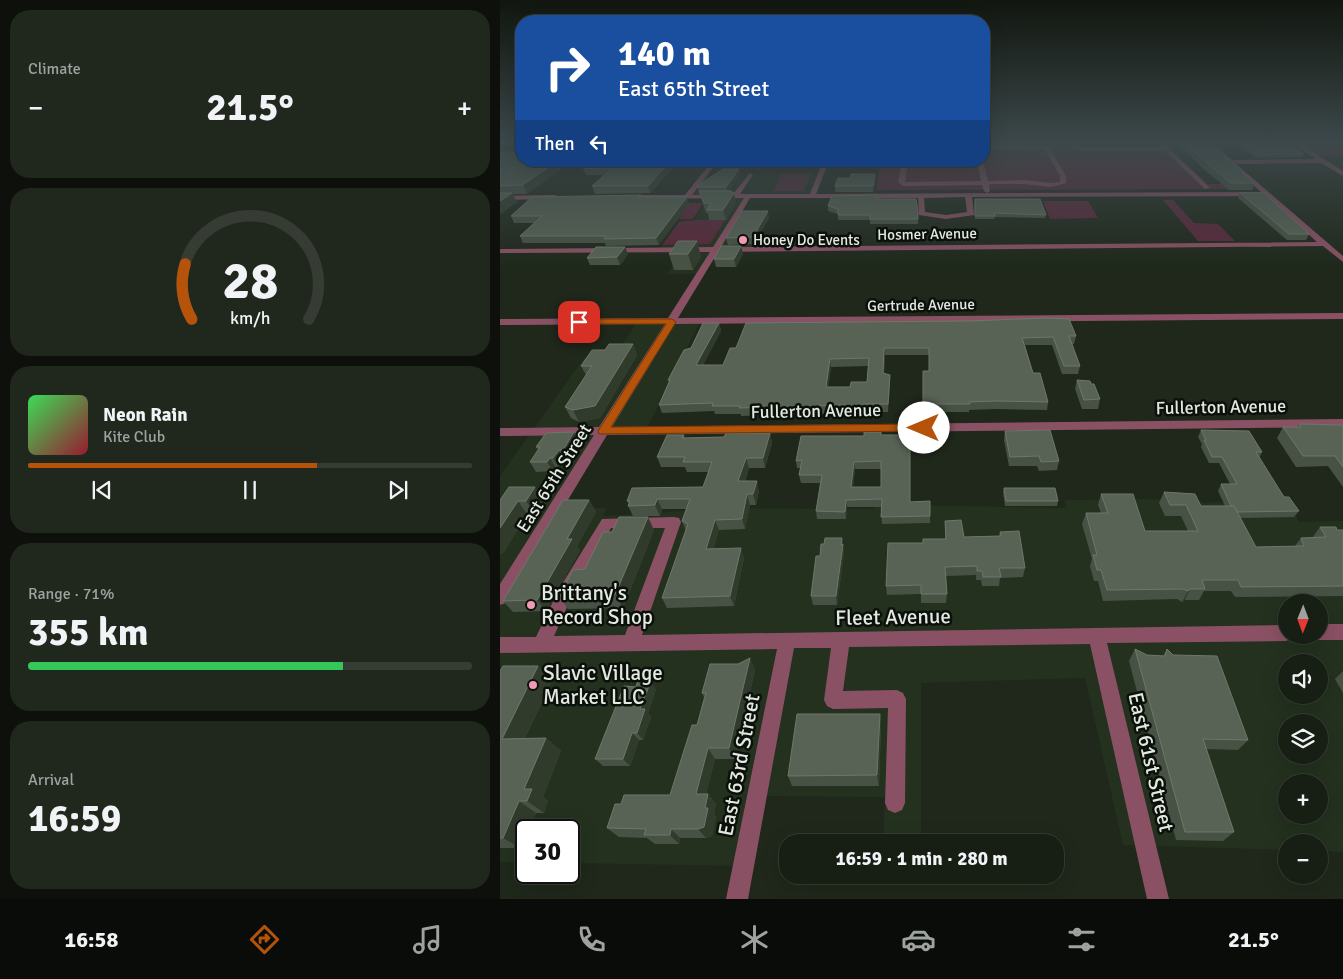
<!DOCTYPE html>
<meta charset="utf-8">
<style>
body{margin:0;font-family:Signika,sans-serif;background:#20271d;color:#f1f3f6;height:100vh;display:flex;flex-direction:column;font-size:19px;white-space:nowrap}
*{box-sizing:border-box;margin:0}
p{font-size:16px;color:#9ea2a0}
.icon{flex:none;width:28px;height:28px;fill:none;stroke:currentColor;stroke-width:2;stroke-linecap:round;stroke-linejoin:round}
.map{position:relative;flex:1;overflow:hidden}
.drawer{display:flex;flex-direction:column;gap:10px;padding:10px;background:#0d100b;width:500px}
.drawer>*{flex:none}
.guide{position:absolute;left:15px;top:15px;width:475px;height:152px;border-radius:20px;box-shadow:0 5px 20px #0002,0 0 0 1px #363c34;background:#1a4fa0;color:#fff;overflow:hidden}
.needle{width:32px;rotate:181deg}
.fabs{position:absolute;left:778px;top:594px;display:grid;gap:10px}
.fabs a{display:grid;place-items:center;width:50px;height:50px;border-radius:50%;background:#171e14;box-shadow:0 5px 20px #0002,0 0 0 1px #363c34;font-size:25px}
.speed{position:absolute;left:15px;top:819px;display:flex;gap:10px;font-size:25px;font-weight:700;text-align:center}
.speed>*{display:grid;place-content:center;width:65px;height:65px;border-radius:50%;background:#171e14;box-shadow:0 5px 20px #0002,0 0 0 1px #363c34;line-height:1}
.speed .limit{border:2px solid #111;border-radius:8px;background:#fff;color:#111}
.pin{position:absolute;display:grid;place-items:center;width:42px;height:42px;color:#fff;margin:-21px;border-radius:10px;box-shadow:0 2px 8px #0006}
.me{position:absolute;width:55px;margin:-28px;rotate:270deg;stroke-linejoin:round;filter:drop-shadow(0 0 4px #0008)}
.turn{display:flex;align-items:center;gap:18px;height:105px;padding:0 20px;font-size:22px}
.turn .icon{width:65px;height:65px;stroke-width:2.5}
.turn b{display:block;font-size:35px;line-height:42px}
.then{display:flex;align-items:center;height:48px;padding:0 20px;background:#0003;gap:10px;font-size:19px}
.big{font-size:38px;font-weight:700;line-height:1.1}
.drawer .widget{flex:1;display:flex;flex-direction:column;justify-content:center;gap:8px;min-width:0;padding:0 18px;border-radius:20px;background:#20271d}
.drawer .dial{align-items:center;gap:0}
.dial svg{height:130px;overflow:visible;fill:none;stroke:#363c34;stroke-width:7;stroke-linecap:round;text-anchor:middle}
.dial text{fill:#f1f3f6;stroke:none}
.song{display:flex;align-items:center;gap:15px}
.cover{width:60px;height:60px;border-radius:8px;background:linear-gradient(135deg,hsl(130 70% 55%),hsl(350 70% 35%))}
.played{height:5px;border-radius:2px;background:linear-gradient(90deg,#b45309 65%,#363c34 65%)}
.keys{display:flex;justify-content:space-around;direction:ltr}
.heat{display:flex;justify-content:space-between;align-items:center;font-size:28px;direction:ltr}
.charge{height:8px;border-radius:4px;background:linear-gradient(90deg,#34c759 71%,#363c34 0)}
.trip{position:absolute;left:279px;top:834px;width:285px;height:50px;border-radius:20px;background:#171e14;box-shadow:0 5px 20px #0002,0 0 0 1px #363c34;font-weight:700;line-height:50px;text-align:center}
.tab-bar{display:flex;height:80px;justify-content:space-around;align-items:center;background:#090c08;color:#9ea2a0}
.tab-bar .icon{width:35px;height:35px}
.tab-bar .selected{color:#b45309}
.tab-bar b{font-size:22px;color:#f1f3f6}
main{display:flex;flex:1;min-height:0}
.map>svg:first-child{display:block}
</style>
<main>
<section class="drawer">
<div class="widget"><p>Climate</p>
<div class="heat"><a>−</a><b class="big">21.5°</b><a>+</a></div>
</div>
<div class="widget dial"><svg viewBox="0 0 100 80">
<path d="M14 69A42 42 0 1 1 86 69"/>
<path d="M14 69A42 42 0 0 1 10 35" stroke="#b45309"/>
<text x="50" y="56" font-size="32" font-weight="700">28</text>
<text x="50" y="72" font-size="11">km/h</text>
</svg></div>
<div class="widget">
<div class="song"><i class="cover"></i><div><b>Neon Rain</b><p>Kite Club</p></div></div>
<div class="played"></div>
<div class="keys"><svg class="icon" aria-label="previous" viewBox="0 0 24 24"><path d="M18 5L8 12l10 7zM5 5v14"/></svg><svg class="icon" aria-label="pause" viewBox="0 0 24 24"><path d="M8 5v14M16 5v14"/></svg><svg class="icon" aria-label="next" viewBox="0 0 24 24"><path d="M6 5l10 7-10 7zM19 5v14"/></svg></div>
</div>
<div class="widget"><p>Range · 71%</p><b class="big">355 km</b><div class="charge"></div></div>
<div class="widget"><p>Arrival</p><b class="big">16:59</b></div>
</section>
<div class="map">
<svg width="843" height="899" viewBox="0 0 843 899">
<rect width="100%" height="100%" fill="#1f281b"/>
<g fill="#24311f" fill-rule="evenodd">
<polygon points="206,173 322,173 312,197 248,197 225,235 263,235 257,249 216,249 201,274 167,274 184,250 159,250 180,220 194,220 209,198 187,197"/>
<path d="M138 321 200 322 146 430 103 431 56 508H107L103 516 227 508 373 509 374 506 405 505 566 508 565 500 674 499 676 503 749 502 785 497 799 522 843 521V852L819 851V842H786V850L623 845 585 678 421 683V842H383L385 797 257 796 243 866 69 863V830H26V863L0 862V476L84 358H113ZM786 602H819V635H786ZM786 662H819V695H786ZM786 722H819V755H786ZM786 782H819V815H786Z"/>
</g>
<g fill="#5b273a">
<polygon points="484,142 662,142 708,184 749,184 754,189 376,190 381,161 484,161"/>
<polygon points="793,142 843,142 843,157 812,155"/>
<polygon points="311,173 304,191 273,191 282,174"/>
<polygon points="663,200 673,200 694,223 718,224 735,241 698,241"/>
<polygon points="543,201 588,201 598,218 550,219"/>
<polygon points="189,203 203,203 193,219 179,219"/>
<polygon points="199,220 225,220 210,244 162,245 179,222"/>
</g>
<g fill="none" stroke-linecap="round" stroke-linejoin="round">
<g fill="#8a5164" fill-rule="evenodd">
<polygon points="568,142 574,142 578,147 661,147 657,143 662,142 710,188 705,189 665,151 583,151 574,149"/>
<path d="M705 142H711L732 160 816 159 790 142H797L843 171V176L821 163 736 164 843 256V262L823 246 218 252 178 318 843 313V319L175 324 112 427 843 419V427L107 435 6 603 0 605V584L94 435 0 436V428L99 427 165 324 0 325V319L168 318 210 252 0 253V249L213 247 244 198 125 199 122 197 125 195H185L212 161H218L192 195 233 194 250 173 253 175 240 194H310L323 161H329L316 194 761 192ZM766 196 817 242 221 247 250 198H418L419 215 446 219 474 215 472 197ZM465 197 467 212 446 215 425 212 424 198Z"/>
<polygon points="484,144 549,147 566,176 566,183 551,187 524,184 489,184 490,191 487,193 484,191 482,185 403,186 398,182 402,161 408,161 405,182 481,181 477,161 483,161 488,181 524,180 551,183 560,182 560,176 545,150 484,148"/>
<polygon points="0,196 55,195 58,197 55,199 0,200"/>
<path d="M174 517 179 518 181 522 142 635 786 625V635H793L792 638 786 641 607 643 669 899H647L590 644 349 647 343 691 397 690 403 693 406 699 405 803 402 810 395 813 388 810 385 803 388 708 333 709 327 706 324 700 331 648H294L248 899H226L277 649 0 653V637H36L59 589 102 519ZM111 528H165L125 635 54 636 71 598Z"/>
<polygon points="819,624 843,624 843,640 819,640 813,637 812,635 819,635"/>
</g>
</g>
<g fill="#485244" fill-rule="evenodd">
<polygon points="676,142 707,142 744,173 743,174 755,183 752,190 729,190 706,171"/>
<polygon points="741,142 804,154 802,157 756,158 739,145"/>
<polygon points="0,152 21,161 58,161 58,162 61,169 27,194 13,194 17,202 0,214"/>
<polygon points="179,161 150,193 95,194 92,186 104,175 86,175 83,168"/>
<polygon points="239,169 240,174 229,191 236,203 226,220 209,220 208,213 206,213 197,186"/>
<polygon points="350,178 376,180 373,192 335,192 335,186"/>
<polygon points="740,193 809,234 806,240 787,240 738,198"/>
<polygon points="142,197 187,197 189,204 159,245 106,246 105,243 23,243 20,236 35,223 14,223 11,216"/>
<polygon points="378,199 418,212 418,224 370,224 370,220 338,220 338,214 328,211 328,206"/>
<polygon points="474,202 546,215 545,218 495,217 494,219 475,219"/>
<polygon points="269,218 254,244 228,245 226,238"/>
<polygon points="197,241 201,257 193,270 174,270 169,254"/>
<polygon points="128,254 120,265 90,265 87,258"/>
<polygon points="243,254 236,267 216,267 214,259"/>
<path d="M219 323 221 331 203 365H223L230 348 576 336 574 344H572L580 366 578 374H562L552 345H525L533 373 548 402 547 410 495 409 469 410V412H423V371H429V355H385L384 374 390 375V383L388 412H363V417L346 418 345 413 241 416V414H215L214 411 162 413 159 405 169 382 168 380 191 348ZM368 366 367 382 350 387H328L331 367Z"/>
<polygon points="133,344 137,355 100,418 79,422 71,418 65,407 86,375 81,366 105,350"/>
<polygon points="577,380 591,384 600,399 598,409 582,409 575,389"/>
<polygon points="799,424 843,425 843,487 828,466 796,467 777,438 783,427 797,427"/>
<polygon points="701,430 762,452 759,458 784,497 799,511 794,517 740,518 756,547 795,546 801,538 812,538 820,527 843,531 843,596 735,597 731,591 704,591 699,600 685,600 682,602 677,599 603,601 598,581 594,581 590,566 592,559 582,524 586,513 601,513 598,505 601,494 645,531 688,531 681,516 665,516 659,503 664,492 701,506 725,506 718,491 721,484 730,484 719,463 709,463 701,447 702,444 698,437"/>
<polygon points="505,431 559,461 557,470 539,471 537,466 509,466 504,440"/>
<polygon points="270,433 272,443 265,468 249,468 245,481 259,491 256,505 250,505 245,529 219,530 213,549 244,558 234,606 167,608 162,598 186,531 182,521 186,509 162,509 160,516 133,516 128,506 129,504 127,501 203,487 208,472 187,472 185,467 161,467 157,457 184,435 185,438 224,437"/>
<path d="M381 435 410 502 430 501V523L382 524 381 507H347L346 519H317L316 511 320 483H301L299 475 301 468H297L296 461 364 436ZM355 469H381V487H353Z"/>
<polygon points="79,442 68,459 64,460 59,468 56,468 53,471 36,472 30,462 38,450 36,447"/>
<polygon points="35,487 44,500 35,514 27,514 4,552 0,554 0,500"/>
<polygon points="504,488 558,501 557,506 505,506 503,492"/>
<polygon points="89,500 96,512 77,546 80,550 46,611 13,612 3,601"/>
<polygon points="445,521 464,537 499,536 500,532 525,568 523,577 500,578 499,586 482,586 481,580 476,580 476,575 446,576 447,594 446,603 421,603 421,594 387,595 386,586 423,543 445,539"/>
<polygon points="154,530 123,608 68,609 59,596 85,569"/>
<polygon points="342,538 344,554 337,605 313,605 311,596 320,556 324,544"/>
<polygon points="635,649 647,655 663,656 667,649 748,740 738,750 707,749 734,832 723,841 676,840 629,661"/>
<polygon points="250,658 255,670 235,759 215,759 206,794 208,794 216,804 214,815 216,817 212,836 206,838 180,838 179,844 155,844 147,838 119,837 107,828 121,804 170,795 197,725 204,697 202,693"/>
<polygon points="38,666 52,681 25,738 46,738 61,751 43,797 48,801 44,813 36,813 29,830 26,830 26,836 21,848 0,848 0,671"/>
<polygon points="843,671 843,693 835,679"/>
<polygon points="156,689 148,713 151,717 143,740 139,740 130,766 103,766 95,759"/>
<polygon points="380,714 381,726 379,786 292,786 288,776"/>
</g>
<g fill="#303b2c">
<polygon points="45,161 58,161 58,162 61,169 27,194 23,185"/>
<polygon points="170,161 179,161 150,193 148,186"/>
<polygon points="239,169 240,174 228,193 226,187"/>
<polygon points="375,174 376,180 373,192 373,186"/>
<polygon points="12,193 17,202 0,214 0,201"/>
<polygon points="234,193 236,203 226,220 223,210"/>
<polygon points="187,197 189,204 159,245 156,238"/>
<polygon points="268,211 269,218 254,244 253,237"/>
<polygon points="197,241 201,257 193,270 188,254"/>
<polygon points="241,246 243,254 236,267 234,259"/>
<polygon points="125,247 128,254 120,265 117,257"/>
<polygon points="219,323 221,331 199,373 196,365"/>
<polygon points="133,344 137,355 100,418 79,422 73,410"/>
<polygon points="384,348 385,355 383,382 383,373"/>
<polygon points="330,359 331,367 327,396 326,387"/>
<polygon points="390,375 390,383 388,412 388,404"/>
<polygon points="74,432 79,442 68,459 63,450"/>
<polygon points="270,433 272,443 265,468 263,458"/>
<polygon points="59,450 64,460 59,468 53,458"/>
<polygon points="50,458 56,468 53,471 47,462"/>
<polygon points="246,458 249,468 241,491 238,481"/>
<polygon points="354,462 355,469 352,495 351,487"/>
<polygon points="257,481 259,491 256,505 253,494"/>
<polygon points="35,487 44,500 35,514 26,501"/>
<polygon points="247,494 250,505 245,529 242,519"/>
<polygon points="157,499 162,509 160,516 155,505"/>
<polygon points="89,500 96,512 77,546 80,550 46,611 37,600 67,539"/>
<polygon points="346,500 347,507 346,519 345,512"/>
<polygon points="18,501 27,514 4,552 0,554 0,528"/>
<polygon points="148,517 154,530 123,608 115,595"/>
<polygon points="215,520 219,530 210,559 206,549"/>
<polygon points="342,538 344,554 337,605 336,596"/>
<polygon points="241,548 244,558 234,606 230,596"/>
<polygon points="690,589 685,600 682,602 688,591"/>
<polygon points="250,658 255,670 235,759 229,748"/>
<polygon points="38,666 52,681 18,752 2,739"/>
<polygon points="151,681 156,689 148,713 151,717 143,740 137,733 140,709"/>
<polygon points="380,714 381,726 379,786 377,775"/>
<polygon points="132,733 139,740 130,766 123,759"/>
<polygon points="46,738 61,751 43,797 48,801 44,813 27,801 24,789"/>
<polygon points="208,748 215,759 204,804 196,794"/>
<polygon points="208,794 216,804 214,815 216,817 212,836 206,838 198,829 205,808"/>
<polygon points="19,801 36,813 29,830 26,830 26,836 21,848 3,838"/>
<polygon points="171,829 180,838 179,844 170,835"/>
</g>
<g fill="#586355" stroke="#6e786a" fill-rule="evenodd">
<polygon points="684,142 707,142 744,173 742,173 755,183 731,183 708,164"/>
<polygon points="741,142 785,142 804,154 757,155"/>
<polygon points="0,152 21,152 21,161 57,161 23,185 0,186"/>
<polygon points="91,161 170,161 148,186 92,186 113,168 83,168"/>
<polygon points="223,169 239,169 226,187 197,187 197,186"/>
<polygon points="351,174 375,174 373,186 335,186 338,178 350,178"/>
<polygon points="199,191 231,191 234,193 223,210 207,210 211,203 204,203"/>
<polygon points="0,193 12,193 0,201"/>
<polygon points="740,193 764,193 809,234 789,234"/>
<polygon points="141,195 138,197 187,197 156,238 104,239 106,236 20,236 42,216 11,216 32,197"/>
<polygon points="376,195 378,199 416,199 418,212 418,219 370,219 370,215 338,215 338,209 328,206 332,196"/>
<polygon points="475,199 540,199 546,215 494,213 495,216 475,216"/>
<polygon points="242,211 268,211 253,237 226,238"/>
<polygon points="178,241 197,241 188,254 169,254"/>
<polygon points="221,246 241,246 234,259 214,259"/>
<polygon points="96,247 125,247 117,257 87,258"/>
<path d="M547 318 569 319 576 336H569L580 366H564L553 337 522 338 533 373H540L548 402 496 401 469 402 470 404H423V371H429V348H384L383 373 390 375 388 404H363L362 409H345V405L239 408 240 406H212L213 403 159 405 170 380H168L184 350 191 348 203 323H219L196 365H223L230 348H236L246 323 467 321ZM369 358 367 382H351L350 387H326L330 359Z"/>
<polygon points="109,344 133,344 95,406 73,410 65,407 92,366 81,366 92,350 105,350"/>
<polygon points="577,380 590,381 591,384 594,384 600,399 584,400"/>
<polygon points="799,424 843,425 843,467 835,456 803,456 783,427 801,427"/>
<polygon points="550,430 559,461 541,462 539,456 510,457 505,431"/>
<polygon points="701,430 749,431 762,452 756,452 784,497 789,497 799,511 737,512 734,506 731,506 721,484 737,484 722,457 712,457 704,440 706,440"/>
<polygon points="74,432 63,450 59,450 53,458 50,458 47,462 30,462 40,447 36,447 46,433"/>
<path d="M364 432H381V435H410V502L430 501V516L381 517 382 499 346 500 345 512 316 511 322 475H299L302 460 296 461 301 436H364ZM381 461V487H351L354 462Z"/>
<polygon points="226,433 270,433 263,458 246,458 238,481 257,481 253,494 247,494 242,519 215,520 206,549 241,548 230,596 162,598 188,524 182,521 190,499 157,499 155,505 128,506 130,501 127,501 132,488 203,487 212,462 183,462 185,457 157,457 167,435 184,435 182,438 224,437"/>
<polygon points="9,487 35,487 26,501 18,501 0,528 0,500"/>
<polygon points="504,488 555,488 558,501 506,501"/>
<polygon points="664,492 695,494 701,506 734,506 756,547 804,546 801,538 826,537 820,527 836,527 837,530 843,530 843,586 741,587 738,580 702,580 705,589 690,589 688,591 683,589 607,590 601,570 597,570 593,555 597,555 586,513 608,513 601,494 633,494 645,531 698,531 686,505 670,505"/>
<polygon points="63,500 89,500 67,539 72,539 37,600 3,601"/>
<polygon points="119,517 148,517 115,595 59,596 73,570 85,569 103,532 112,532"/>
<polygon points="461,520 464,537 501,536 500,532 519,531 525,568 499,568 501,577 483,577 482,571 477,571 477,566 445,567 447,594 421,594 421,585 386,586 388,543 423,543 423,539 446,539 445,521"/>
<polygon points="325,538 342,538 341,545 343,544 336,596 311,596 316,556 320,556 321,544 324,544"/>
<polygon points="635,649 647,655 665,656 667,649 673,655 717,656 748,740 703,739 734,832 685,832"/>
<polygon points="250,658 229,748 208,748 196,794 208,794 205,808 208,808 204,827 198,829 171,829 170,835 144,835 146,829 107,828 115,804 121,804 124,795 170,795 192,725 197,725 206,693 202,693 210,664 238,664"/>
<polygon points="3,666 38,666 2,739 46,738 24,789 32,789 27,801 19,801 3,838 0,838 0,671"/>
<polygon points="138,680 151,681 140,709 145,709 137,733 132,733 123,759 95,759 124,686 136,687"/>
<polygon points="297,714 380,714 377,775 288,776"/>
</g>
<linearGradient id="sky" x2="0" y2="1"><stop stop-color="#11160f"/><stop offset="0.53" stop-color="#3c484a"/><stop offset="1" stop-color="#3c484a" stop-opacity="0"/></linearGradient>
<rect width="843" height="268" fill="url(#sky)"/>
<polygon fill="#b45309" stroke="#753606" points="172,319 176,322 111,427 424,424 430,428 424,431 99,434 98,431 166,324 79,324 75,322 79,319"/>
<g fill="#f09ab6" stroke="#0b100a" stroke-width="2">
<circle cx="243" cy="240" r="5"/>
<circle cx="31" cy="605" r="5"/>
<circle cx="33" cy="685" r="5"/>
</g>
<g text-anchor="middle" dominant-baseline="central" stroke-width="5" stroke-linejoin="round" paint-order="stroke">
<g font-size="15" fill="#e2e9e0" stroke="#0b100a">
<text transform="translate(427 234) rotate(-1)">Hosmer Avenue</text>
<text transform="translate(421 305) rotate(-1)">Gertrude Avenue</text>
</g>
<g font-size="15" fill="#e2e9e0" stroke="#0b100a" text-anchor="start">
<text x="253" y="240">Honey Do Events</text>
</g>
<g font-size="18" fill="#e2e9e0" stroke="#0b100a">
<text transform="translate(721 407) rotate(-1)">Fullerton Avenue</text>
<text transform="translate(316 411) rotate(-1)">Fullerton Avenue</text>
<text transform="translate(54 478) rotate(-58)">East 65th Street</text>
</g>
<g font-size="21" fill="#e2e9e0" stroke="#0b100a" text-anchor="start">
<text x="41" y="593">Brittany's<tspan x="41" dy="24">Record Shop</tspan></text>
<text x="43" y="673">Slavic Village<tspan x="43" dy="24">Market LLC</tspan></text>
</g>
<g font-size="21" fill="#e2e9e0" stroke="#0b100a">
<text transform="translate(393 617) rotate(-1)">Fleet Avenue</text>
<text transform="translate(651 762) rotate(77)">East 61st Street</text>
<text transform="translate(239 765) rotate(-79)">East 63rd Street</text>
</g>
</g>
</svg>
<div class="fabs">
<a><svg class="needle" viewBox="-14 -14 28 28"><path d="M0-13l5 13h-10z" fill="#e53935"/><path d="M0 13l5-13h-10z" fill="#9ea2a0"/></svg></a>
<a><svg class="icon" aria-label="sound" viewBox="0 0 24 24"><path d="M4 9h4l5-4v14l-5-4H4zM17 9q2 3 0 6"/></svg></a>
<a><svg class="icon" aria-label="layers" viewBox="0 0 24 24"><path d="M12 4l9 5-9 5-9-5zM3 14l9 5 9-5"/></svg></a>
<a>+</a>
<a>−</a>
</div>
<div class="speed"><div class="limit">30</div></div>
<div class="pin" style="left:79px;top:322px;background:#d93025"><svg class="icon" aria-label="arrive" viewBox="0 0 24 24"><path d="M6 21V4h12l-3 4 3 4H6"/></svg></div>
<svg class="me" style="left:424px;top:428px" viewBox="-20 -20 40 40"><circle r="19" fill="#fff"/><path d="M0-13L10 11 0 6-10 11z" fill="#b45309"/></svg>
<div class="trip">16:59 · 1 min · 280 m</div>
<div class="guide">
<div class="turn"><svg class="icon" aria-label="right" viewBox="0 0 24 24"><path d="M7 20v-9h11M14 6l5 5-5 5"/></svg><div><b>140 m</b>East 65th Street</div></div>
<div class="then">Then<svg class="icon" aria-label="left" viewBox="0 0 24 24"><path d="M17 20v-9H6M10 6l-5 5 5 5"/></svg></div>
</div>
</div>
</main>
<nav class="tab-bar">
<b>16:58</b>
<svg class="icon selected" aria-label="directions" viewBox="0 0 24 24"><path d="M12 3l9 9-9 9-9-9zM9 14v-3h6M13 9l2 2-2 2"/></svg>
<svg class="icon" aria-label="music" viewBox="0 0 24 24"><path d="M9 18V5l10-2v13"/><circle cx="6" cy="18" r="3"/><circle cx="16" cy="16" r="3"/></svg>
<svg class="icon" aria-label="phone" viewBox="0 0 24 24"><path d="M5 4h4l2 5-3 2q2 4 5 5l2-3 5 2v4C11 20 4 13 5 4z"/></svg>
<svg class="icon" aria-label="climate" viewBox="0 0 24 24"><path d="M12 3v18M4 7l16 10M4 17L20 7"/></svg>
<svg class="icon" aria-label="car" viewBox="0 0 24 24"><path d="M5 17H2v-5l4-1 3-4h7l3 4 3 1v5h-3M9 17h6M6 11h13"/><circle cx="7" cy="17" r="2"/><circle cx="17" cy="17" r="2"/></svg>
<svg class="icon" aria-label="filters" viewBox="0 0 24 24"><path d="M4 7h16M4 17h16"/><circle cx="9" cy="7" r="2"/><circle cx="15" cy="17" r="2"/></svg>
<b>21.5°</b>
</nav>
